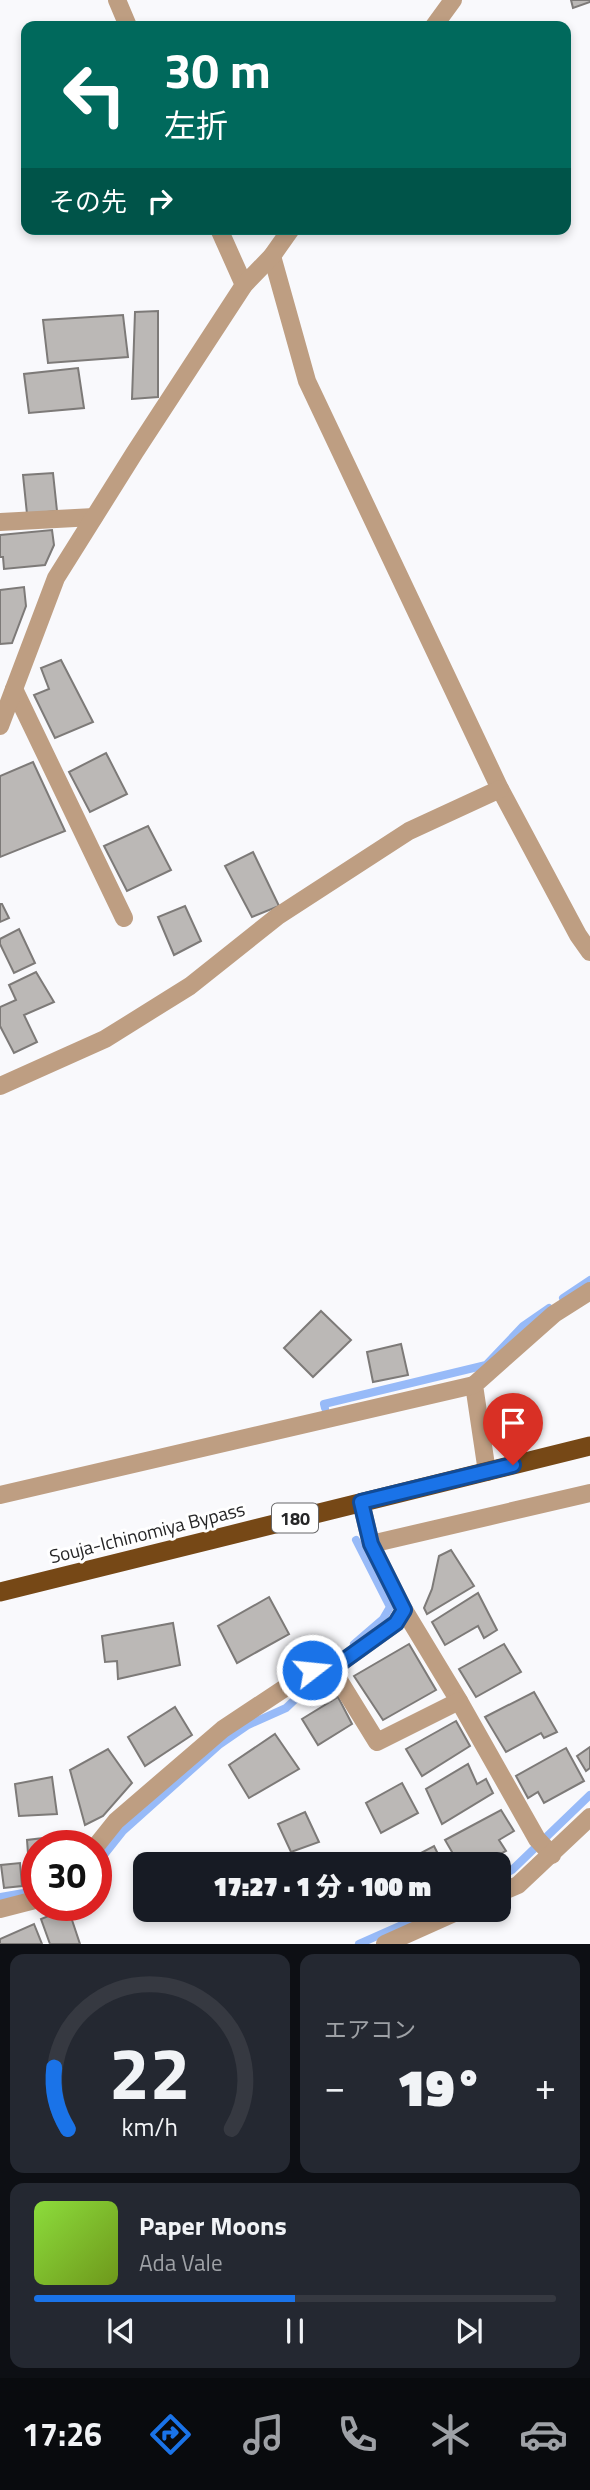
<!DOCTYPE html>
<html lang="ja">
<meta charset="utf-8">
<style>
body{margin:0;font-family:"Titillium Web","Noto Sans JP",sans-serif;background:#242831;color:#f1f3f6;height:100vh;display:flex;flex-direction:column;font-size:26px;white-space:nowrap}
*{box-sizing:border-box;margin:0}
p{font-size:23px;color:#9ea1a6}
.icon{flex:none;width:38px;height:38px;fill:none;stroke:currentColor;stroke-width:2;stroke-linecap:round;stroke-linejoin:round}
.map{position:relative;height:1944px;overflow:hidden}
.side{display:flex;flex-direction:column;gap:10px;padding:10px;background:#0d0f14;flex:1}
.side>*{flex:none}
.hud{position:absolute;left:21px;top:21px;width:550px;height:214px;border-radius:14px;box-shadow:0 4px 10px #0003;background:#00695c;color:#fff;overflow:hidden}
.speed{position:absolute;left:21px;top:1830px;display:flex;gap:14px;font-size:35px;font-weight:700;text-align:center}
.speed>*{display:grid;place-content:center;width:91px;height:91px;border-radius:50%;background:#171b24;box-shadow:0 4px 10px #0003;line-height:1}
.speed .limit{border:10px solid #d22;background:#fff;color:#111}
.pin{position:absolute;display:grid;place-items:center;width:60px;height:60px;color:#fff;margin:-72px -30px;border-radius:50% 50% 50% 0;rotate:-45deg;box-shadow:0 0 7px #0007}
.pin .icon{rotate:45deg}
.me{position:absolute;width:77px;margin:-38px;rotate:74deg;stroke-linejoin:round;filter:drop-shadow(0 0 5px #0008)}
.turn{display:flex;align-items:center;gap:24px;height:147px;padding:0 28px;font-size:32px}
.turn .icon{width:91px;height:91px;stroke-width:2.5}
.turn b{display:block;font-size:49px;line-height:60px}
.then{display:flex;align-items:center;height:66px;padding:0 28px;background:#0003;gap:14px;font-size:26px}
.big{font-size:52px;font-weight:800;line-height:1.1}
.side .card{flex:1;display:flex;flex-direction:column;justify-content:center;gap:10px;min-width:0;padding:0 24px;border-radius:14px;background:#242831}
.side .dial{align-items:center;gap:0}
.dial svg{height:182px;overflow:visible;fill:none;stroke:#363941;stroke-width:7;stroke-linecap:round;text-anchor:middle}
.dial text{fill:#f1f3f6;stroke:none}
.song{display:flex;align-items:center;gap:21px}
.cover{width:84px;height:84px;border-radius:10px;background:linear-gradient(135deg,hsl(90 70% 55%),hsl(80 70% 35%))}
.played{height:7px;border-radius:4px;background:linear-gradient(90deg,#1a73e8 50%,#363941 50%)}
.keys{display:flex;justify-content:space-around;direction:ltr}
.heat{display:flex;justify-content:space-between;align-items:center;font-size:38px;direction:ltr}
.side .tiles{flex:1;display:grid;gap:10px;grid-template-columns:1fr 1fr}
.card:last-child{grid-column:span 2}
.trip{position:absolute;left:133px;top:1852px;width:378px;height:70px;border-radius:14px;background:#171b24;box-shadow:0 4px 10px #0003;font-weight:800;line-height:70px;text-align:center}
.dock{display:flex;height:112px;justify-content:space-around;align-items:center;background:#090b0e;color:#9ea1a6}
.dock .icon{width:49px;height:49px}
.dock .selected{color:#1a73e8}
.dock b{font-size:32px;color:#f1f3f6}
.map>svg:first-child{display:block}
</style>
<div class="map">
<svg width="590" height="1944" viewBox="0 0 590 1944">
<rect width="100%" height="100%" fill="#f9f9fc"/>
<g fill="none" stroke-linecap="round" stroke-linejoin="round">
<g stroke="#97baf8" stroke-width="8">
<polyline points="563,1298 590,1280"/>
<polyline points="325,1408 324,1404 486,1365 523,1326 549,1308"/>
<polyline points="354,1644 383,1619 390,1607 356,1540"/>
<polyline points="96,1865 123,1831 219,1745 248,1725 286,1708 324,1672"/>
<polyline points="499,1877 512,1870 590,1795"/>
<polyline points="0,1897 35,1891"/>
<polyline points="359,1944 438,1909"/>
</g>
</g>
<g fill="#bbb8b6" stroke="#7d7a78" stroke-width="2">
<polygon points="571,0 590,0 590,2 573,8"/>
<polygon points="158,311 158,397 132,399 135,312"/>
<polygon points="123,315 128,357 48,363 43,320"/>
<polygon points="78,368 84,408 29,413 24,374"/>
<polygon points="53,473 57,511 27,514 23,475"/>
<polygon points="52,530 54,545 45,565 4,569 3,557 0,557 0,535"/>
<polygon points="24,587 26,606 12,643 0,644 0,590"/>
<polygon points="61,660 93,722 55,738 34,695 49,689 41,668"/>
<polygon points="106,753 127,794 90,812 69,772"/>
<polygon points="33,762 65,831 0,857 0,776"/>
<polygon points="148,826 171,870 127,891 104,846"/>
<polygon points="253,852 279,906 252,917 225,866"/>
<polygon points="0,904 2,904 9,918 0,922"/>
<polygon points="185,906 201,941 174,955 158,917"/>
<polygon points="19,929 35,963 14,973 0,944 0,939"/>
<polygon points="36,972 54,1002 24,1015 37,1042 14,1053 0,1026 0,1007 16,1000 9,985"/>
<polygon points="321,1311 351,1340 313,1377 284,1348"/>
<polygon points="401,1344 408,1375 373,1382 367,1352"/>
<polygon points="451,1550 474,1586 427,1614 424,1608 432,1589 439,1556"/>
<polygon points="478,1593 497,1630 484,1638 478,1626 445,1645 432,1622"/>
<polygon points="269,1597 289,1634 237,1663 218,1626"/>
<polygon points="173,1623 180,1665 118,1679 117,1661 105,1662 102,1636"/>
<polygon points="409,1644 436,1690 383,1720 354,1676"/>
<polygon points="504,1644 521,1672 476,1697 459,1669"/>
<polygon points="534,1692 557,1732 544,1738 541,1733 506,1752 485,1717"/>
<polygon points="338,1697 352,1724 318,1745 302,1719"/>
<polygon points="175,1707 192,1735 145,1766 128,1737"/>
<polygon points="456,1721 470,1746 422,1776 406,1749"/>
<polygon points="275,1734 299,1769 249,1798 229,1765"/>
<polygon points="590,1747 590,1768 586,1771 577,1756"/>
<polygon points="566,1748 584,1781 544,1803 538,1792 528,1798 516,1776"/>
<polygon points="108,1749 132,1783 103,1816 85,1825 70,1770"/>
<polygon points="468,1764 477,1784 486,1779 493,1793 442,1824 426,1789"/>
<polygon points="52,1777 57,1814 19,1816 15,1784"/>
<polygon points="402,1783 418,1813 381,1833 366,1803"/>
<polygon points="501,1810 514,1831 499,1840 506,1851 482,1864 459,1864 445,1840"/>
<polygon points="305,1812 319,1842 291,1852 278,1824"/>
<polygon points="60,1836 61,1846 37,1846 37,1866 29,1867 27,1840"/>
<polygon points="434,1846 443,1864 400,1864"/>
<polygon points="20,1863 22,1886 4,1888 1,1865"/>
<polygon points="68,1908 80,1944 50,1944 41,1919"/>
<polygon points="34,1924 42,1944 0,1944 0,1939"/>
</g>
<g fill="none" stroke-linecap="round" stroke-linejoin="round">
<g stroke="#be9e82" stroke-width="18">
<polyline points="117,0 128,26"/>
<polyline points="434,26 453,0"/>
<polyline points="219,229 244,285"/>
<polyline points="272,256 307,381 500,789 578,935 590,952"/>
<polyline points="0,522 94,517"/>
<polyline points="14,689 124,918"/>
<polyline points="0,726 56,578 135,452 244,285 272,256 291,229"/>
<polyline points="0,1086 105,1039 190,986 278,916 409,831 500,789"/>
<polyline points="487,1472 474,1385 554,1314 590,1291"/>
<polyline points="0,1495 474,1385"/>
<polyline points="371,1544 590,1493"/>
<polyline points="404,1610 459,1701 537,1839 552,1855"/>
<polyline points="332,1669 377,1742 459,1701"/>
<polyline points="96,1846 116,1821 223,1729 312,1670 332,1669 396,1623 404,1610 371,1544 361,1502"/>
<polyline points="499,1893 518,1885 590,1817"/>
<polyline points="0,1909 35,1900 35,1879 37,1879"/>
<polyline points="385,1944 463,1909"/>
</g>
<polyline stroke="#764816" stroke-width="19" points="0,1592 590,1446"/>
</g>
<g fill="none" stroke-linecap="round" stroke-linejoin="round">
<g stroke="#114b97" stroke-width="18">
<polyline id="route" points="312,1670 332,1669 396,1623 404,1610 371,1544 361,1502 513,1465"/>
</g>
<use href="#route" stroke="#1a73e8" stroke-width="12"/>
</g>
<g text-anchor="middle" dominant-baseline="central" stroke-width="6" stroke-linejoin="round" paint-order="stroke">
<rect fill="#fff" stroke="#676768" stroke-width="2" x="272" y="1503.5" width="46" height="29" rx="5"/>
<g font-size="18" font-weight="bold" fill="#262627">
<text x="295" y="1518">180</text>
</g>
<g font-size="19" fill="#262627" stroke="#fff">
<text transform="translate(147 1532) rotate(-14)">Souja-Ichinomiya Bypass</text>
</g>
</g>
</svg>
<div class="speed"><div class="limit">30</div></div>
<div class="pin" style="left:513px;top:1465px;background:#d93025"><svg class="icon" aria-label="arrive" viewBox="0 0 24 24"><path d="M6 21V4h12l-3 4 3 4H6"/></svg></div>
<svg class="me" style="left:312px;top:1670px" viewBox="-20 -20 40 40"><circle r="17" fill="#1a73e8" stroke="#fff" stroke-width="3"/><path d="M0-11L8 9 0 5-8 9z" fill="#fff"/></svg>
<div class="trip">17:27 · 1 分 · 100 m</div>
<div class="hud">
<div class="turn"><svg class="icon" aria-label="left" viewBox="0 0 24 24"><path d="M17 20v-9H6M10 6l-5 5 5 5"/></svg><div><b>30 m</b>左折</div></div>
<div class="then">その先<svg class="icon" aria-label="right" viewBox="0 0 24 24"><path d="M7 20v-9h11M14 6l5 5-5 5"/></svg></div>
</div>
</div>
<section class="side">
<div class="tiles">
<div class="card dial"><svg viewBox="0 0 100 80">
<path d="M14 69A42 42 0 1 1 86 69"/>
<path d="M14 69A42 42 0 0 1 8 42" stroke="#1a73e8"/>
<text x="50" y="56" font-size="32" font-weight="700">22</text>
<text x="50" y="72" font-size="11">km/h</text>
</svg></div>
<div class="card"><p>エアコン</p>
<div class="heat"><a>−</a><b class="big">19°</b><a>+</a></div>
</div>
<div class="card">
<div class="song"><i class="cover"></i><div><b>Paper Moons</b><p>Ada Vale</p></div></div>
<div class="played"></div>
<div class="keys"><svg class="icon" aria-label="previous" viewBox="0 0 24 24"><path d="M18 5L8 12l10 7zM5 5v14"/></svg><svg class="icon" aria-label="pause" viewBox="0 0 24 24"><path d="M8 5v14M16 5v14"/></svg><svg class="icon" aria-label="next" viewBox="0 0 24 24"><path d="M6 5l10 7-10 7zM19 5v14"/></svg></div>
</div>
</div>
</section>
<nav class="dock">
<b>17:26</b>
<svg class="icon selected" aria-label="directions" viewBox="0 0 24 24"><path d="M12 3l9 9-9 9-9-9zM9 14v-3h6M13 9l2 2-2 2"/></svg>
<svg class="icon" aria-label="music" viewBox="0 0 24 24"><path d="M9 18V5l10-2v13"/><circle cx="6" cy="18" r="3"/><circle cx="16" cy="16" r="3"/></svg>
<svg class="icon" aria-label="phone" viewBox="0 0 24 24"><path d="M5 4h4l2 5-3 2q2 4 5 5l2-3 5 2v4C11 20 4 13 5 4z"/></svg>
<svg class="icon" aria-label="climate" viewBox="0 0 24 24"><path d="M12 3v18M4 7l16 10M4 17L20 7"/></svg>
<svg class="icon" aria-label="car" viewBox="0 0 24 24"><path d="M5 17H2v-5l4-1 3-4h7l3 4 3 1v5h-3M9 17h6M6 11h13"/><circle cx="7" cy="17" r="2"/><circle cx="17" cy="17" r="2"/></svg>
</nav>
